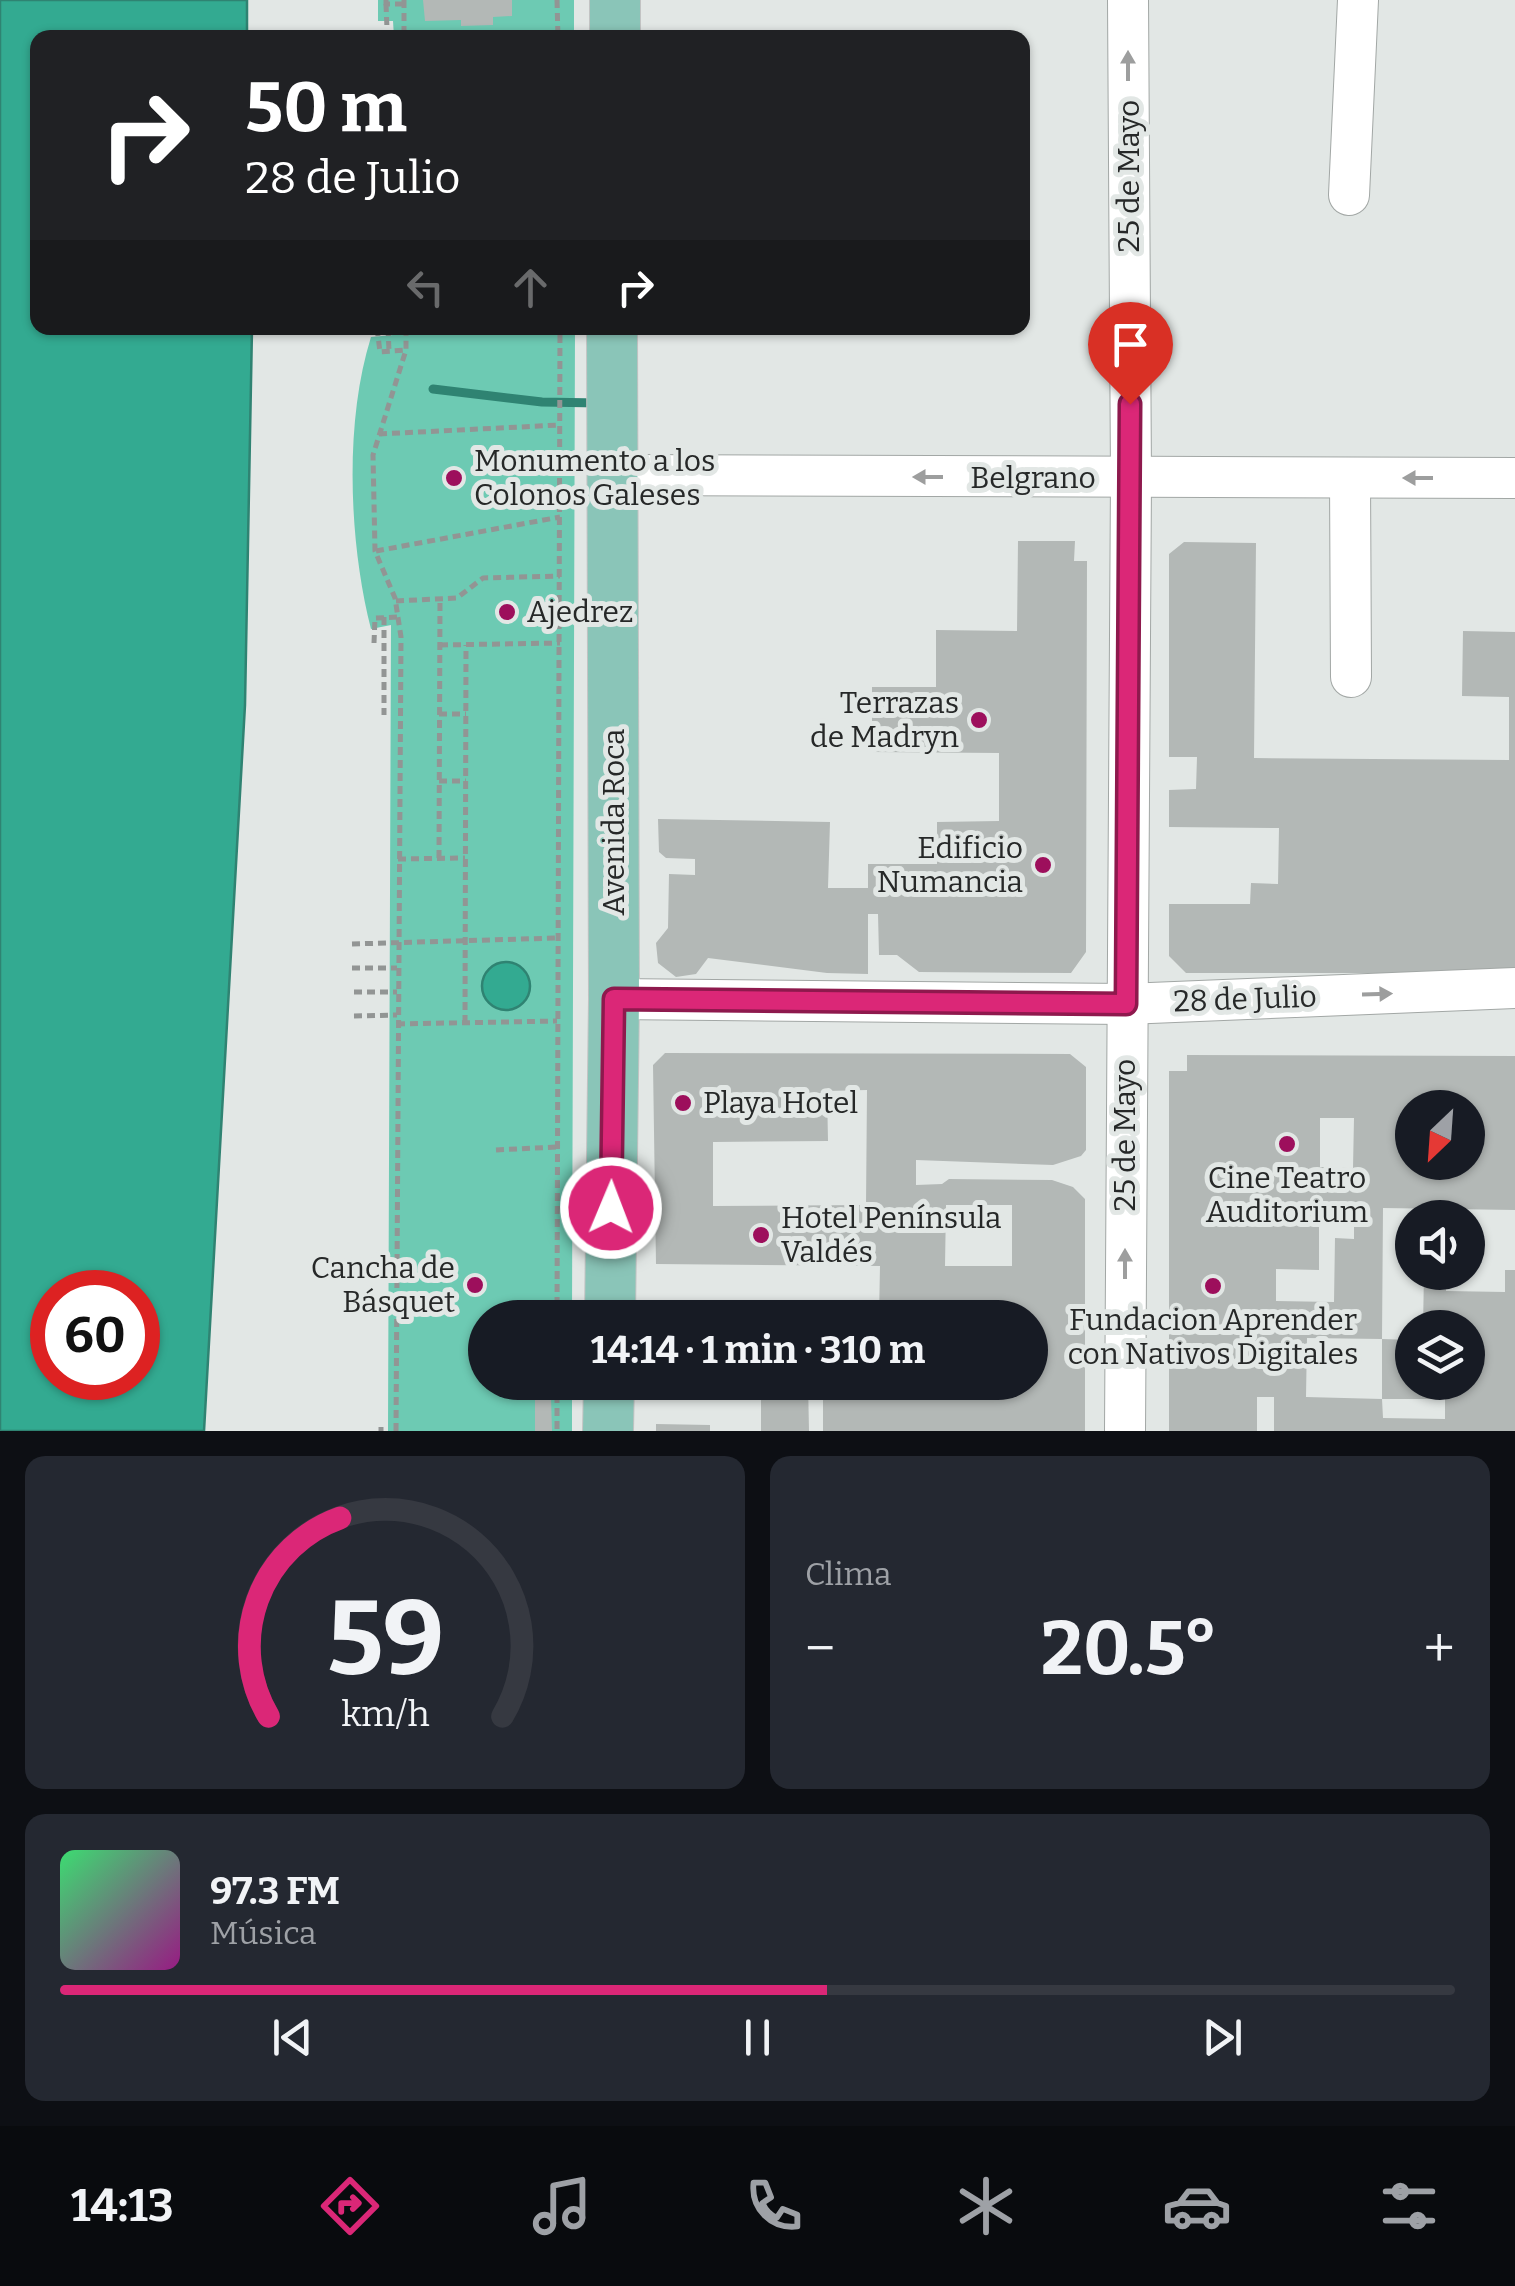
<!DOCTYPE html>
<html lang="es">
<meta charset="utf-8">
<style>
body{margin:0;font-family:Bitter,serif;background:#242831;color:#f1f3f6;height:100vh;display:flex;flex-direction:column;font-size:38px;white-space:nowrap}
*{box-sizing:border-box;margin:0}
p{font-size:32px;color:#9ea1a6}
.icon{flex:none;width:55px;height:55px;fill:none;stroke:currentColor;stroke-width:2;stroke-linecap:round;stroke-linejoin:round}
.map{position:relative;height:1431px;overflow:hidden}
.side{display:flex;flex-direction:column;gap:25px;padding:25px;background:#0d0f14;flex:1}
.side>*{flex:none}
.banner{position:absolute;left:30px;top:30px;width:1000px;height:305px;border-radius:20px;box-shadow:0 2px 8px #0004;background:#202124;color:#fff;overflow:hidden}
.needle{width:65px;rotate:205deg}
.buttons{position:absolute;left:1395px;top:1090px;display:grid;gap:20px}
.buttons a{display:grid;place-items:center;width:90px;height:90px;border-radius:50%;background:#171b24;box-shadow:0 2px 8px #0004;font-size:50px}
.speed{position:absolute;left:30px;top:1270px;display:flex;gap:20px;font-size:50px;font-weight:700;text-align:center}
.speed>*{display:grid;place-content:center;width:130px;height:130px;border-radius:50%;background:#171b24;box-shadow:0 2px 8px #0004;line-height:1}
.speed .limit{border:15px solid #d22;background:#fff;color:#111}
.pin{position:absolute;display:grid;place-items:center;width:85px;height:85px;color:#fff;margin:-102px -42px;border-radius:50% 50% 50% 0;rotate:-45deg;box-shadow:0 0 10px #0007}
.pin .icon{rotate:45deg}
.me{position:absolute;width:110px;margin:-55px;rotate:1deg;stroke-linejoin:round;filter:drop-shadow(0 0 8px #0008)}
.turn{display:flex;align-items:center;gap:35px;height:210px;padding:0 50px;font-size:45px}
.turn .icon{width:130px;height:130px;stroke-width:2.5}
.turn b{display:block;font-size:70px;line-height:85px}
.lanes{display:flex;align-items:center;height:95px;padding:0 50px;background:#0003;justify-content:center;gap:50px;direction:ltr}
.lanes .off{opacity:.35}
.big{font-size:75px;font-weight:700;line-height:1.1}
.side .tile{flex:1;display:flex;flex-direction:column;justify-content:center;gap:15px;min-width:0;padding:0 35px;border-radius:20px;background:#242831}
.side .dial{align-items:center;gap:0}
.dial svg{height:260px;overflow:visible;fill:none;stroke:#363941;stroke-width:7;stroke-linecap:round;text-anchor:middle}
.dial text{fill:#f1f3f6;stroke:none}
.song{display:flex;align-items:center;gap:30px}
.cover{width:120px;height:120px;border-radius:15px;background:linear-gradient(135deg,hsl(140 70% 55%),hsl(310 70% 35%))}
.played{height:10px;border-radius:5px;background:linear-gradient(90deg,#db2777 55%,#363941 55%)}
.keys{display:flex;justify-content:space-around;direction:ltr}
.heat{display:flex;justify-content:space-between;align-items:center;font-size:55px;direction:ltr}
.side .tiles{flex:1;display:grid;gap:25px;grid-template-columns:1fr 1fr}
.tile:last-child{grid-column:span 2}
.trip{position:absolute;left:468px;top:1300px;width:580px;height:100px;border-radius:50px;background:#171b24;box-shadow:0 2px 8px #0004;font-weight:700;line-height:100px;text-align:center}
.tab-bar{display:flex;height:160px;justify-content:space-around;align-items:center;background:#090b0e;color:#9ea1a6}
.tab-bar .icon{width:70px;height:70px}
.tab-bar .selected{color:#db2777}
.tab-bar b{font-size:45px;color:#f1f3f6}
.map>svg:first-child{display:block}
</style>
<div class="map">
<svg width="1515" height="1431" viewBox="0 0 1515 1431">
<rect width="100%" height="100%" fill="#e2e7e5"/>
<g fill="#6dcab3">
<polygon points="378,0 574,0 574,37 394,37 393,21 378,21"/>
<path d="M393 328H575L572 1317 485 1318V1382L572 1383V1431H388L391 625 371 629C349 543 344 423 371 337L393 335Z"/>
</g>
<g fill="#33aa91" stroke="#2f8372" stroke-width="2.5" fill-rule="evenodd">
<path d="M0 0H247V37L38 38V328H252L245 705 204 1431H0ZM52 1292H138V1378H52Z"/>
<circle cx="506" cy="986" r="24"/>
</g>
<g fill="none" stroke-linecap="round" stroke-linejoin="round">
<polyline stroke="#2f8372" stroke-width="9" points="433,389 542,402 599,403"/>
</g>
<g fill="#b3b8b6" fill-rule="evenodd">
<polygon points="423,0 512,0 512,16 493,17 493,25 461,26 461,20 425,21"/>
<polygon points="1018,541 1075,541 1074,561 1087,561 1086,952 1071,973 919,972 897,955 879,955 878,914 868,914 868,974 827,973 708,958 696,974 676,977 658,963 656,943 668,928 669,874 695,875 695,859 666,858 659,852 658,819 830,822 828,888 868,888 868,864 937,864 937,822 999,821 999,753 872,752 872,687 936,687 936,630 1017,631"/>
<polygon points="1184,542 1256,543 1254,758 1509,760 1509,697 1462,696 1463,631 1515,632 1515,973 1186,973 1169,956 1169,904 1250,904 1251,883 1278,884 1279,828 1169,827 1169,790 1196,789 1197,757 1169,757 1169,554"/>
<path d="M665 1053 1070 1054 1086 1067V1150L1081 1156 1053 1165 916 1160V1185L942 1184 949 1179 1052 1180 1073 1187 1085 1199V1431H823V1382H1030V1318H879L880 1266 656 1264 653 1065ZM867 1090 866 1205 713 1206V1142L828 1141 827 1091ZM946 1205H1012V1266H945Z"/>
<path d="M1187 1055 1515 1056V1210L1383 1208 1382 1339 1412 1340V1382H1468V1328H1423L1424 1272H1446V1291L1505 1292V1270H1515V1431H1274V1397H1257V1431H1169V1071H1187ZM1412 1108H1468V1162H1412ZM1320 1118H1354L1353 1168 1320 1167ZM1319 1209H1354V1239L1335 1238 1334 1302 1276 1301V1269L1319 1270ZM1307 1338 1382 1339V1399H1445V1419L1383 1418 1382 1399 1306 1397Z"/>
<polygon points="761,1382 808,1382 809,1431 761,1431"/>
<polygon points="535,1397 551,1397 552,1431 535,1431"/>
<polygon points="656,1424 710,1425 710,1431 656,1431"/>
</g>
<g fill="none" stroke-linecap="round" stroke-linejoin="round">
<g stroke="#a2a7a5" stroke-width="42">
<g id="minor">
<polyline points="1349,195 1358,0"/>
<polyline points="612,475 1515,478"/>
<polyline points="1350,478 1351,677"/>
<polyline points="614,999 1126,1004 1515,988"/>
<polyline points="1125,1431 1131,478 1128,0"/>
</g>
</g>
<g stroke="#c2c3c3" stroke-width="52">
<g id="major">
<polyline points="615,38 615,0"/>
<polyline points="610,1318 614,999 612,328"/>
<polyline points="608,1431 609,1382"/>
</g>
</g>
<g stroke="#929594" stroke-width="5" stroke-dasharray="8 5" stroke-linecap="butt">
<polyline points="386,0 386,4 404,4"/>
<polyline points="404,0 404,38"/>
<polyline points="557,0 558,38"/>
<polyline points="386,4 387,29"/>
<polyline points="377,328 380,352 406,350"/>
<polyline points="388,328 389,351"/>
<polyline points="379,434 560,425"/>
<polyline points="376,551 560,517"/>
<polyline points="396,601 457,598 483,578 560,576"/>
<polyline points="384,617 384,715"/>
<polyline points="374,643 375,618 400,617"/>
<polyline points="440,645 560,643"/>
<polyline points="439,714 466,714"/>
<polyline points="439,781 466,781"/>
<polyline points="439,858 440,599"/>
<polyline points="398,859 465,858"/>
<polyline points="352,944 557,938"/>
<polyline points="352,968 397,968"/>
<polyline points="354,992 397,992"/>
<polyline points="354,1016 397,1015"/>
<polyline points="465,1023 466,645"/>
<polyline points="397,1024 557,1021"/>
<polyline points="496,1150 557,1147"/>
<polyline points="557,1318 560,328"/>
<polyline points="557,1382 557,1431"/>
<polyline points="381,1431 381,1427"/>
<polyline points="396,1431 401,637 395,598 375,551 373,455 406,350 406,328"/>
</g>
<use href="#minor" stroke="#fff" stroke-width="40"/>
<use href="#major" stroke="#8ac5b8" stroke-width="50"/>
</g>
<defs><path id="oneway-solid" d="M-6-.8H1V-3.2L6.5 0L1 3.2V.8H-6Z" transform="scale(2.5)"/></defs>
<g fill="#9d9e9e">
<use href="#oneway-solid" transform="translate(1128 66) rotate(-90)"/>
<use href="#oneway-solid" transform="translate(928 477) rotate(-180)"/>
<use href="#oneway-solid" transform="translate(1418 478) rotate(180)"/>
<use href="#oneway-solid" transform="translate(1377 994) rotate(-2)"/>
<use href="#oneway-solid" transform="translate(1125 1264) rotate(-90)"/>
</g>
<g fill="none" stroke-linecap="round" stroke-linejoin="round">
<g stroke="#8e194d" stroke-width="25">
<polyline id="route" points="611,1208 614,999 1126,1004 1130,404"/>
</g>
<use href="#route" stroke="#db2777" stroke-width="18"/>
</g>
<g fill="#9d0f5c" stroke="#e2e7e5" stroke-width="4">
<circle cx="454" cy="478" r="10"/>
<circle cx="507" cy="612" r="10"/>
<circle cx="979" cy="720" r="10"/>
<circle cx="1043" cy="865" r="10"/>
<circle cx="683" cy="1103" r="10"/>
<circle cx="1287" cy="1144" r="10"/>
<circle cx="761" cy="1235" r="10"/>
<circle cx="475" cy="1285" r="10"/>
<circle cx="1213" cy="1286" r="10"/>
</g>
<g text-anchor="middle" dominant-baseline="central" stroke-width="10" stroke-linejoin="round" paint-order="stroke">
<g font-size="30" fill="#262828" stroke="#e2e7e5">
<text transform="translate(1129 176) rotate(-90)">25 de Mayo</text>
<text x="1033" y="478">Belgrano</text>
<text transform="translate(614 822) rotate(-90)">Avenida Roca</text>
<text transform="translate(1245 999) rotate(-2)">28 de Julio</text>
<text transform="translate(1125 1135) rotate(-90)">25 de Mayo</text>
</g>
<g font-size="30" fill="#262828" stroke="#e2e7e5" text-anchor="start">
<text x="474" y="461">Monumento a los<tspan x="474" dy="34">Colonos Galeses</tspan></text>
<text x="527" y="612">Ajedrez</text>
<text x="959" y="703" text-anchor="end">Terrazas<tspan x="959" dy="34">de Madryn</tspan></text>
<text x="1023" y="848" text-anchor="end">Edificio<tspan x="1023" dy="34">Numancia</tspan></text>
<text x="703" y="1103">Playa Hotel</text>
<text x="1287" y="1178" text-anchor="middle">Cine Teatro<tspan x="1287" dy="34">Auditorium</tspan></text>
<text x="781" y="1218">Hotel Península<tspan x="781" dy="34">Valdés</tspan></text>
<text x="455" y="1268" text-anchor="end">Cancha de<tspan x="455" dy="34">Básquet</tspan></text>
<text x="1213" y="1320" text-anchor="middle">Fundacion Aprender<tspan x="1213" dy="34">con Nativos Digitales</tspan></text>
</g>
</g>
</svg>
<div class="buttons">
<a><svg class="needle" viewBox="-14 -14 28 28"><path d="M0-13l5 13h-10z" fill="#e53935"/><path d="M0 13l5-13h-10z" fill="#9ea1a6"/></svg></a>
<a><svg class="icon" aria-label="sound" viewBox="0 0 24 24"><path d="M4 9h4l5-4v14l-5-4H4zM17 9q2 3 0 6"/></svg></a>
<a><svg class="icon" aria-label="layers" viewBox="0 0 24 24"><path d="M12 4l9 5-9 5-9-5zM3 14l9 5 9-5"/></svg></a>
</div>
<div class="speed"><div class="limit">60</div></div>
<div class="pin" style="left:1130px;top:404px;background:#d93025"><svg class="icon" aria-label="arrive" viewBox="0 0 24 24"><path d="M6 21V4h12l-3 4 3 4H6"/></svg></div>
<svg class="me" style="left:611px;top:1208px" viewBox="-20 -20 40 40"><circle r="17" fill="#db2777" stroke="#fff" stroke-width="3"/><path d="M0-11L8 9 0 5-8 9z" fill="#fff"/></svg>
<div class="trip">14:14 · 1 min · 310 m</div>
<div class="banner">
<div class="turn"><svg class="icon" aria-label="right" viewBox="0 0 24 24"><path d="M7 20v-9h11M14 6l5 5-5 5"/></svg><div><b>50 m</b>28 de Julio</div></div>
<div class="lanes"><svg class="icon off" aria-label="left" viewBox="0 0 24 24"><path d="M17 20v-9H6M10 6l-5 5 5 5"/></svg><svg class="icon off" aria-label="ahead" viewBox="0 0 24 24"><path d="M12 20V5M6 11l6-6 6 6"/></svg><svg class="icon" aria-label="right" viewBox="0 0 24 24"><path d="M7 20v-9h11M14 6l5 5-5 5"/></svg></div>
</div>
</div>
<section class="side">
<div class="tiles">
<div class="tile dial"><svg viewBox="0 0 100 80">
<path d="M14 69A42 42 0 1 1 86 69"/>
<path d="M14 69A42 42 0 0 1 36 8" stroke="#db2777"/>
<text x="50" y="56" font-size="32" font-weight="700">59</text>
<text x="50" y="72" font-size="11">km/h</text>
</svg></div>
<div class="tile"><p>Clima</p>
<div class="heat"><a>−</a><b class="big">20.5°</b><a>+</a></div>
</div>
<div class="tile">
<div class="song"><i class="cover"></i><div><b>97.3 FM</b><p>Música</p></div></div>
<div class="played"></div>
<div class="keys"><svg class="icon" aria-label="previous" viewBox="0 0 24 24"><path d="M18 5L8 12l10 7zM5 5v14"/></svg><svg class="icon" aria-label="pause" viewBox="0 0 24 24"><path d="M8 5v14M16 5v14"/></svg><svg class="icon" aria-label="next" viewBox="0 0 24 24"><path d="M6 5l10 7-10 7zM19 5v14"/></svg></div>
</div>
</div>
</section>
<nav class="tab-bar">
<b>14:13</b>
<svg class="icon selected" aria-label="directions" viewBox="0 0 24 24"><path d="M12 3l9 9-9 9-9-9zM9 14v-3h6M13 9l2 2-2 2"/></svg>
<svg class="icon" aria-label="music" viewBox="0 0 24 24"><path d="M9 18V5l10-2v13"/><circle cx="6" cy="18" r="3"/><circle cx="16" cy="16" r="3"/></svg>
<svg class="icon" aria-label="phone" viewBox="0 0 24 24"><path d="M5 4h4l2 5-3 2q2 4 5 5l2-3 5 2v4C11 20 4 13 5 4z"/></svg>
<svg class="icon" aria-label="climate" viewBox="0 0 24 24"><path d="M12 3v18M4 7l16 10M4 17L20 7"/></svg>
<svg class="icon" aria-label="car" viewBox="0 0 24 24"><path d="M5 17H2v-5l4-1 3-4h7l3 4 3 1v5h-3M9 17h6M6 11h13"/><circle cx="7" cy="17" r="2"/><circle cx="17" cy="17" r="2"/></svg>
<svg class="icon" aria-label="filters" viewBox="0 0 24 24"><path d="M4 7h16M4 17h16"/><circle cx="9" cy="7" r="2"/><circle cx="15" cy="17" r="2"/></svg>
</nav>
